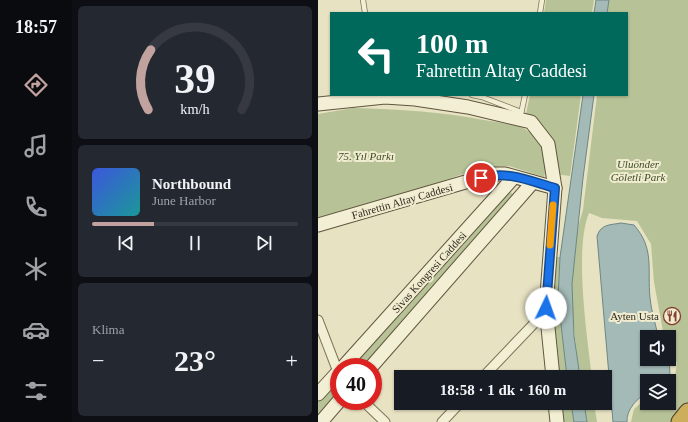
<!DOCTYPE html>
<html lang="tr">
<meta charset="utf-8">
<style>
body{margin:0;font-family:Georgia,serif;background:#242831;color:#f1f3f6;height:100vh;display:flex;flex-direction:column;font-size:15px;white-space:nowrap}
*{box-sizing:border-box;margin:0}
p{font-size:13px;color:#9ea1a6}
.icon{flex:none;width:22px;height:22px;fill:none;stroke:currentColor;stroke-width:2;stroke-linecap:round;stroke-linejoin:round}
.map{position:relative;flex:1;overflow:hidden}
.drawer{display:flex;flex-direction:column;gap:6px;padding:6px;background:#0d0f14;width:246px}
.drawer>*{flex:none}
.guide{position:absolute;left:12px;top:12px;width:298px;height:84px;border-radius:0px;box-shadow:0 1px 3px #0004;background:#00695c;color:#fff;overflow:hidden}
.controls{position:absolute;left:322px;top:330px;display:grid;gap:8px}
.controls a{display:grid;place-items:center;width:36px;height:36px;border-radius:0px;background:#171b24;box-shadow:0 1px 3px #0004;font-size:20px}
.speed{position:absolute;left:12px;top:358px;display:flex;gap:8px;font-size:20px;font-weight:700;text-align:center}
.speed>*{display:grid;place-content:center;width:52px;height:52px;border-radius:50%;background:#171b24;box-shadow:0 1px 3px #0004;line-height:1}
.speed .limit{border:6px solid #d22;background:#fff;color:#111}
.pin{position:absolute;display:grid;place-items:center;width:34px;height:34px;color:#fff;margin:-17px;border:2px solid #fff;border-radius:50%;box-shadow:0 1px 4px #0007}
.me{position:absolute;width:44px;margin:-22px;rotate:3deg;stroke-linejoin:round;filter:drop-shadow(0 0 3px #0008)}
.turn{display:flex;align-items:center;gap:14px;height:84px;padding:0 20px;font-size:18px}
.turn .icon{width:52px;height:52px;stroke-width:2.5}
.turn b{display:block;font-size:28px;line-height:34px}
.big{font-size:30px;font-weight:600;line-height:1.1}
.drawer .card{flex:1;display:flex;flex-direction:column;justify-content:center;gap:6px;min-width:0;padding:0 14px;border-radius:6px;background:#242831}
.drawer .dial{align-items:center;gap:0}
.dial svg{height:104px;overflow:visible;fill:none;stroke:#363941;stroke-width:7;stroke-linecap:round;text-anchor:middle}
.dial text{fill:#f1f3f6;stroke:none}
.song{display:flex;align-items:center;gap:12px}
.cover{width:48px;height:48px;border-radius:6px;background:linear-gradient(135deg,hsl(230 70% 55%),hsl(180 70% 35%))}
.played{height:4px;border-radius:2px;background:linear-gradient(90deg,#c1a29e 30%,#363941 30%)}
.keys{display:flex;justify-content:space-around;direction:ltr}
.heat{display:flex;justify-content:space-between;align-items:center;font-size:22px;direction:ltr}
.trip{position:absolute;left:76px;top:370px;width:218px;height:40px;border-radius:0px;background:#171b24;box-shadow:0 1px 3px #0004;font-weight:600;line-height:40px;text-align:center}
main{display:flex;flex:1;min-height:0}
.tabs{display:flex;flex-direction:column;width:72px;justify-content:space-around;align-items:center;background:#090b0e;color:#9ea1a6}
.tabs .icon{width:28px;height:28px}
.tabs .active{color:#c1a29e}
.tabs b{font-size:18px;color:#f1f3f6}
.map>svg:first-child{display:block}
</style>
<main>
<nav class="tabs">
<b>18:57</b>
<svg class="icon active" aria-label="directions" viewBox="0 0 24 24"><path d="M12 3l9 9-9 9-9-9zM9 14v-3h6M13 9l2 2-2 2"/></svg>
<svg class="icon" aria-label="music" viewBox="0 0 24 24"><path d="M9 18V5l10-2v13"/><circle cx="6" cy="18" r="3"/><circle cx="16" cy="16" r="3"/></svg>
<svg class="icon" aria-label="phone" viewBox="0 0 24 24"><path d="M5 4h4l2 5-3 2q2 4 5 5l2-3 5 2v4C11 20 4 13 5 4z"/></svg>
<svg class="icon" aria-label="climate" viewBox="0 0 24 24"><path d="M12 3v18M4 7l16 10M4 17L20 7"/></svg>
<svg class="icon" aria-label="car" viewBox="0 0 24 24"><path d="M5 17H2v-5l4-1 3-4h7l3 4 3 1v5h-3M9 17h6M6 11h13"/><circle cx="7" cy="17" r="2"/><circle cx="17" cy="17" r="2"/></svg>
<svg class="icon" aria-label="filters" viewBox="0 0 24 24"><path d="M4 7h16M4 17h16"/><circle cx="9" cy="7" r="2"/><circle cx="15" cy="17" r="2"/></svg>
</nav>
<section class="drawer">
<div class="card dial"><svg viewBox="0 0 100 80">
<path d="M14 69A42 42 0 1 1 86 69"/>
<path d="M14 69A42 42 0 0 1 16 23" stroke="#c1a29e"/>
<text x="50" y="56" font-size="32" font-weight="700">39</text>
<text x="50" y="72" font-size="11">km/h</text>
</svg></div>
<div class="card">
<div class="song"><i class="cover"></i><div><b>Northbound</b><p>June Harbor</p></div></div>
<div class="played"></div>
<div class="keys"><svg class="icon" aria-label="previous" viewBox="0 0 24 24"><path d="M18 5L8 12l10 7zM5 5v14"/></svg><svg class="icon" aria-label="pause" viewBox="0 0 24 24"><path d="M8 5v14M16 5v14"/></svg><svg class="icon" aria-label="next" viewBox="0 0 24 24"><path d="M6 5l10 7-10 7zM19 5v14"/></svg></div>
</div>
<div class="card"><p>Klima</p>
<div class="heat"><a>−</a><b class="big">23°</b><a>+</a></div>
</div>
</section>
<div class="map">
<svg width="370" height="422" viewBox="0 0 370 422">
<rect width="100%" height="100%" fill="#e7e2c2"/>
<g fill="#b7c397">
<polygon points="228,0 276,0 274,13 226,13"/>
<path d="M291 0H370V403L356 422H313L316 409 329 398V403H351V387L357 376 359 363 351 350V337H346L336 282 333 244 319 221 284 218 271 213C256 248 269 337 274 377H262C254 325 248 261 265 210L279 95H309V13H289Z"/>
<polygon points="212,95 263,95 252,176 237,174 232,144 207,119"/>
<path d="M35 108C81 109 126 112 172 121 182 123 196 124 205 128 223 137 232 159 226 177L191 166 162 168 88 194 0 219V114Z"/>
<polygon points="184,192 192,192 197,196 49,367 27,367"/>
<polygon points="237,257 242,257 240,298 249,377 241,377 234,300"/>
<polygon points="21,373 21,398 0,421 0,396"/>
<polygon points="243,403 253,403 256,422 245,422"/>
<polygon points="266,403 276,403 279,422 269,422"/>
</g>
<g fill="#a3bab7" stroke="#6c8785">
<polygon points="278,0 291,0 289,13 276,13"/>
<polygon points="265,95 276,95 265,178 254,284 256,336 262,377 249,377 240,298 242,257"/>
<path d="M303 223 316 225C337 249 329 269 332 298 333 311 338 324 340 337H329V359H351L352 373 348 381H329V393C319 398 308 410 309 422H295L279 236C283 224 292 225 303 223Z"/>
<polygon points="253,403 266,403 269,422 256,422"/>
</g>
<g fill="none" stroke-linecap="round" stroke-linejoin="round">
<g stroke="#7f745b" stroke-width="6">
<g id="lane">
<polyline points="45,0 47,13"/>
<polyline points="222,13 224,0"/>
<polyline points="154,95 164,97 203,112"/>
<polyline points="203,114 207,95"/>
</g>
</g>
<g stroke="#7f745b" stroke-width="11">
<g id="street">
<polyline points="0,320 20,372"/>
<polyline points="165,377 228,311"/>
<polyline points="45,401 67,422"/>
<polyline points="124,422 142,403"/>
</g>
</g>
<g stroke="#60553f" stroke-width="15">
<g id="secondary">
<polyline points="0,104 67,97 97,99 150,107 213,122 230,144 237,188 228,308 235,377"/>
<polyline points="0,225 175,174 187,174 237,188"/>
<polyline points="25,367 196,177"/>
<polyline points="53,367 215,182"/>
<polyline points="0,394 21,371"/>
<polyline points="237,403 239,422"/>
<polyline points="3,422 21,401"/>
</g>
</g>
<g stroke="#4d422f" stroke-width="19">
<polyline id="highway" points="362,422 370,412"/>
</g>
<use href="#lane" stroke="#f3efd4" stroke-width="4.5"/>
<use href="#street" stroke="#f3efd4" stroke-width="9"/>
<use href="#secondary" stroke="#f3efd4" stroke-width="13"/>
<use href="#highway" stroke="#cdae5c" stroke-width="17"/>
</g>
<g fill="none" stroke-linecap="round" stroke-linejoin="round">
<g stroke="#114b97" stroke-width="10">
<path id="route" d="M163 178C188 170 212 181 237 188L228 308"/>
</g>
<use href="#route" stroke="#1a73e8" stroke-width="7"/>
<polyline stroke="#f59e0b" stroke-width="7" points="232,245 235,205"/>
</g>
<defs>
<g id="restaurant-ring" transform="scale(0.9)"><circle r="9.5" fill="#f0ecd0" stroke="#864033" stroke-width="1.5"/><path d="M-5-6h1v4h1v-4h1v4h1v-4h1v5L-1.5 .5V6h-2V.5L-5-1ZM5-6V6H3V1.5H1.5Q1.5-4 5-6Z" fill="#864033"/></g>
</defs>
<g fill-rule="evenodd">
<use href="#restaurant-ring" x="354" y="316"/>
</g>
<g text-anchor="middle" dominant-baseline="central" stroke-width="4" stroke-linejoin="round" paint-order="stroke">
<g font-size="11" font-style="italic" fill="#3b4a27" stroke="#f0ecd0">
<text x="48" y="156">75. Yıl Parkı</text>
<text x="320" y="164">Uluönder<tspan x="320" dy="13">Göletli Park</tspan></text>
</g>
<g font-size="11" fill="#302a1e" stroke="#f0ecd0">
<text transform="translate(84 201) rotate(-16)">Fahrettin Altay Caddesi</text>
<text transform="translate(111 272) rotate(-48)">Sivas Kongresi Caddesi</text>
</g>
<g font-size="11" fill="#302a1e" stroke="#f0ecd0" text-anchor="end">
<text x="341" y="316">Ayten Usta</text>
</g>
</g>
</svg>
<div class="controls">
<a><svg class="icon" aria-label="sound" viewBox="0 0 24 24"><path d="M4 9h4l5-4v14l-5-4H4zM17 9q2 3 0 6"/></svg></a>
<a><svg class="icon" aria-label="layers" viewBox="0 0 24 24"><path d="M12 4l9 5-9 5-9-5zM3 14l9 5 9-5"/></svg></a>
</div>
<div class="speed"><div class="limit">40</div></div>
<div class="pin" style="left:163px;top:178px;background:#d93025"><svg class="icon" aria-label="arrive" viewBox="0 0 24 24"><path d="M6 21V4h12l-3 4 3 4H6"/></svg></div>
<svg class="me" style="left:228px;top:308px" viewBox="-20 -20 40 40"><circle r="19" fill="#fff"/><path d="M0-13L10 11 0 6-10 11z" fill="#1a73e8"/></svg>
<div class="trip">18:58 · 1 dk · 160 m</div>
<div class="guide">
<div class="turn"><svg class="icon" aria-label="left" viewBox="0 0 24 24"><path d="M17 20v-9H6M10 6l-5 5 5 5"/></svg><div><b>100 m</b>Fahrettin Altay Caddesi</div></div>
</div>
</div>
</main>
